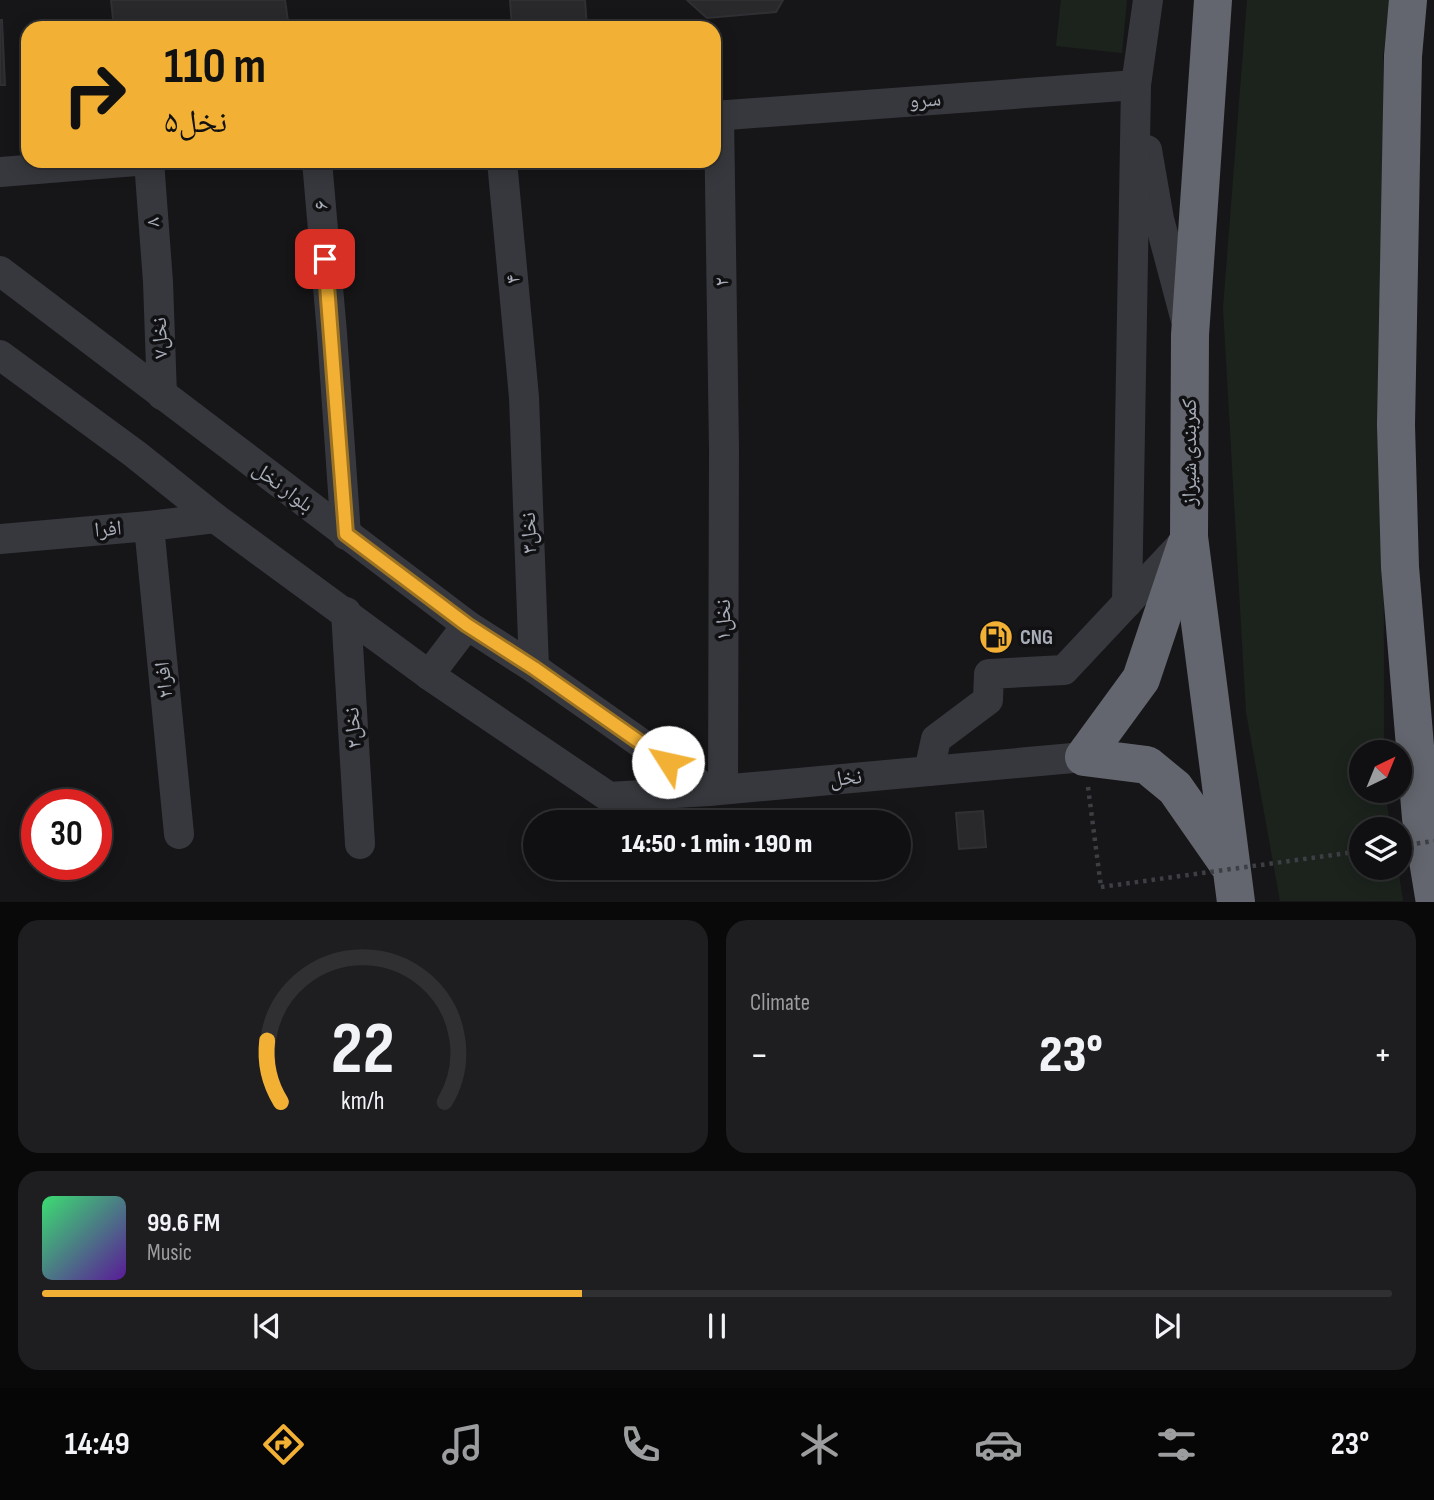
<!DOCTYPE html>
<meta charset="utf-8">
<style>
body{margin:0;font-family:"Sofia Sans Condensed","Noto Naskh Arabic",sans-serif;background:#1e1e20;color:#f1f3f6;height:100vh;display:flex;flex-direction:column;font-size:26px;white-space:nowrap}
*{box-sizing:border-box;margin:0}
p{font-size:23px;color:#9c9d9f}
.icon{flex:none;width:38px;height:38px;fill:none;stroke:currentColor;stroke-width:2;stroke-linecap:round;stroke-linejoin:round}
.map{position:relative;height:902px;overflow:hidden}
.drawer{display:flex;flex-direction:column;gap:18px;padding:18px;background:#09090a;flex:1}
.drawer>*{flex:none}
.top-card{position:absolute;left:21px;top:21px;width:700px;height:147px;border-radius:21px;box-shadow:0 4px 18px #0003,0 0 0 2px #303032;background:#f2b134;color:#111;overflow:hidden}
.needle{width:46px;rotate:43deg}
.tools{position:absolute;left:1349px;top:740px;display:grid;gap:14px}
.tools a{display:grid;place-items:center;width:63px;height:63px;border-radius:50%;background:#101012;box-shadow:0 4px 18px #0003,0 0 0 2px #303032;font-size:35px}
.speed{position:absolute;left:21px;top:789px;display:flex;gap:14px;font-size:35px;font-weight:700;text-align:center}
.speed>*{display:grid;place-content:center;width:91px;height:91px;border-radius:50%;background:#101012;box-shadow:0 4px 18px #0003,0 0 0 2px #303032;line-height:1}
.speed .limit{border:10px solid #d22;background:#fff;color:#111}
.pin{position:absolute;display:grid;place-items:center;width:60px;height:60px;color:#fff;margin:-30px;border-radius:14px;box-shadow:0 4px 10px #0006}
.me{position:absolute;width:77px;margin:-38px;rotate:305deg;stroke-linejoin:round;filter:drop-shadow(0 0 5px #0008)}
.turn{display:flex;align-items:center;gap:24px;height:147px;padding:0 28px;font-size:32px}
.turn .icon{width:91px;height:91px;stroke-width:2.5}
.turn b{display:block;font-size:49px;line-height:60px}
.big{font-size:52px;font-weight:800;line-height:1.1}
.drawer .card{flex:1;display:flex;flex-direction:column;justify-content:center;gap:10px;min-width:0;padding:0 24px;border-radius:21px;background:#1e1e20}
.drawer .dial{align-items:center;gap:0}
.dial svg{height:182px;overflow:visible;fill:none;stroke:#303032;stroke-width:7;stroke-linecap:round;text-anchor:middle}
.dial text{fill:#f1f3f6;stroke:none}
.song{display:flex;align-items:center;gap:21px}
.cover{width:84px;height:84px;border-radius:10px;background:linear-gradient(135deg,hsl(140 70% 55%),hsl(270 70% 35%))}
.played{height:7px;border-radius:4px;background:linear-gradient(90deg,#f2b134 40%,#303032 40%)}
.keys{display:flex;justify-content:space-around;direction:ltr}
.heat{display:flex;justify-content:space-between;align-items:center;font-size:38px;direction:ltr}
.drawer .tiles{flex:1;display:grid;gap:18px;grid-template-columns:1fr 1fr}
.card:last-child{grid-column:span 2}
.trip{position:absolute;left:523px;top:810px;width:388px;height:70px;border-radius:35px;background:#101012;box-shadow:0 4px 18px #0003,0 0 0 2px #303032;font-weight:800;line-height:70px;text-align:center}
.tab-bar{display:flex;height:112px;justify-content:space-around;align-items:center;background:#060607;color:#9c9d9f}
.tab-bar .icon{width:49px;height:49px}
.tab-bar .on{color:#f2b134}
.tab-bar b{font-size:32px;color:#f1f3f6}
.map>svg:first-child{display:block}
</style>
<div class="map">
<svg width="1434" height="902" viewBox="0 0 1434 902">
<rect width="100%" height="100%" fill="#161618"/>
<g fill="#1c231d">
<polygon points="1061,0 1127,0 1122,53 1056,46"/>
<polygon points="1247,0 1391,0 1383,55 1384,752 1362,752 1362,791 1385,791 1391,829 1362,830 1362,868 1398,868 1403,901 1280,901 1246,712 1223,308"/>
</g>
<g fill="#29292c" stroke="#303034" stroke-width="2">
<polygon points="111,0 285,0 288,21 215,28 114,28"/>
<polygon points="510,0 585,0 587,28 512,28"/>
<polygon points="687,0 783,0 776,12 707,18"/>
<polygon points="0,20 2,20 5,85 0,85"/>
<polygon points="983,811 986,847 959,849 956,813"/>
</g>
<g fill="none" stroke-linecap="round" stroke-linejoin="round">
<polyline stroke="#3d3f44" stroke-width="4.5" stroke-dasharray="3.5 5" stroke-linecap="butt" points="1088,787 1101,887"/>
<g stroke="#37383d" stroke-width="30">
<polyline points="719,115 724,450 723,789"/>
<polyline points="714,116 1136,85"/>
<polyline points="1147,150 1159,219 1185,317"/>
<polyline points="149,161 158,282 162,395"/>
<polyline points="317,161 332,333 346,535"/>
<polyline points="502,161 524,397 534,668"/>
<polyline points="0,172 136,161"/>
<polyline points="0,271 467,625 534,668 709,791"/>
<polyline points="0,355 135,454 215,518 429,675 609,797 709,791 1084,757"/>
<polyline points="149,526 179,834"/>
<polyline points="0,539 149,526 215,518"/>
<polyline points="1127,603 1136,85 1148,0"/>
<polyline points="346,612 360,844"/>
<polyline points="429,675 467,625"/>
<polyline points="929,771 936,739 988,700 989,674 1064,670 1184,542"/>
</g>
<g stroke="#63666e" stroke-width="38">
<polyline points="1213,0 1190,335 1189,537 1236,902"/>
<polyline points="1408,0 1403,56 1396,425 1400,567 1421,818 1434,897"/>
<polyline points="1186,545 1141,679 1084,757 1147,765 1175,788 1228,864"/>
</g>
<g stroke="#3d3f44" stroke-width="4.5" stroke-dasharray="3.5 5" stroke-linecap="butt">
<polyline points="1400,846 1434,841"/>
<polyline points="1101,887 1362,851"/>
</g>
</g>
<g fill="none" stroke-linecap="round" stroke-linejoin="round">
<g stroke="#9d7322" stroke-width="18">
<polyline id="route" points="325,259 346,534 467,625 534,668 668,762"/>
</g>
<use href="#route" stroke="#f2b134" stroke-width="12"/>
</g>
<defs>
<g id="fuel-disc" transform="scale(1.75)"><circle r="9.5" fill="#f2b134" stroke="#111113"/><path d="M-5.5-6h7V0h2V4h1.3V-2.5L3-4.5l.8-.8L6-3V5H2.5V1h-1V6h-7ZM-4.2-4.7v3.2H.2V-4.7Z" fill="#111"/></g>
</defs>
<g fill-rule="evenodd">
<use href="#fuel-disc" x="996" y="637"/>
</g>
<g text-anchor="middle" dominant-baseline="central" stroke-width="7" stroke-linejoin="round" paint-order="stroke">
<g font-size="21" fill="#a8adb8" stroke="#111113">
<text transform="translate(925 100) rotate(-4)">سرو</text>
<text transform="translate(321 205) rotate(-95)">۶</text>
<text transform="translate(153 222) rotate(-94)">۸</text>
<text transform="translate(513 279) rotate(-95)">۴</text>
<text transform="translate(722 282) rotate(-91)">۲</text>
<text transform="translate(160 338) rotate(-92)">نخل۷</text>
<text transform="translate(1189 452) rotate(-90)">کمربندی شیراز</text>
<text transform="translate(283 487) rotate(37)">بلوار نخل</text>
<text transform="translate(108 529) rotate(-5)">افرا</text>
<text transform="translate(529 533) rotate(-92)">نخل۳</text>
<text transform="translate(723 620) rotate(-90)">نخل۱</text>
<text transform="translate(164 680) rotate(-96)">۲افرا</text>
<text transform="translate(353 728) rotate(-94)">نخل۲</text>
<text transform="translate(846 778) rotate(-5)">نخل</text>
</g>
<g font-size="21" font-weight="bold" fill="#a8adb8" stroke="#111113" text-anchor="start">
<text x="1020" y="637">CNG</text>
</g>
</g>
</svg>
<div class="tools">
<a><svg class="needle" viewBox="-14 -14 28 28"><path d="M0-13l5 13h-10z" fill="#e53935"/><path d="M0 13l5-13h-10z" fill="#9c9d9f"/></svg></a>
<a><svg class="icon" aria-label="layers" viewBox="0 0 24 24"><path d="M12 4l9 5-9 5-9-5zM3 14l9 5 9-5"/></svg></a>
</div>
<div class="speed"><div class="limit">30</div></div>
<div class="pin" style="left:325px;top:259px;background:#d93025"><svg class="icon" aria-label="arrive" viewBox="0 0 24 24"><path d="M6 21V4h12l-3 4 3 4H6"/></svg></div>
<svg class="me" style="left:668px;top:762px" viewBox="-20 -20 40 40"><circle r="19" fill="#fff"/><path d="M0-13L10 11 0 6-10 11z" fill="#f2b134"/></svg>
<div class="trip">14:50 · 1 min · 190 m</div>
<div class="top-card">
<div class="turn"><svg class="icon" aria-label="right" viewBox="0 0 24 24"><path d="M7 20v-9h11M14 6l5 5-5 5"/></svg><div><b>110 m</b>نخل۵</div></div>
</div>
</div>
<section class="drawer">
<div class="tiles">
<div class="card dial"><svg viewBox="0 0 100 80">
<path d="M14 69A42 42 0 1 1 86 69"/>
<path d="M14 69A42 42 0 0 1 8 42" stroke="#f2b134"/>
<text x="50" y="56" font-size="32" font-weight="700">22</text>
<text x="50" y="72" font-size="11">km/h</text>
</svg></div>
<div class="card"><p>Climate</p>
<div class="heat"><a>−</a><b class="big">23°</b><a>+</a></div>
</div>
<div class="card">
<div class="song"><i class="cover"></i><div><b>99.6 FM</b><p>Music</p></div></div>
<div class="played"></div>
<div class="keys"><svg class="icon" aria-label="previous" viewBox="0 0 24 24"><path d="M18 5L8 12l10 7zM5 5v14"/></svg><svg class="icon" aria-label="pause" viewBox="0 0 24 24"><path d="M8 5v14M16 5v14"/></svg><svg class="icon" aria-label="next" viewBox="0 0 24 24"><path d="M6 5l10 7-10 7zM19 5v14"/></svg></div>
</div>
</div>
</section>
<nav class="tab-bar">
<b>14:49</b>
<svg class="icon on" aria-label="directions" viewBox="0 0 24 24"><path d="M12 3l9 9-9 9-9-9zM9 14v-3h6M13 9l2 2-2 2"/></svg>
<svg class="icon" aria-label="music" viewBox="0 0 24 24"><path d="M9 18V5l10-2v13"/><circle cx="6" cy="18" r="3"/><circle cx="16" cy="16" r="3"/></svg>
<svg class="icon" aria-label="phone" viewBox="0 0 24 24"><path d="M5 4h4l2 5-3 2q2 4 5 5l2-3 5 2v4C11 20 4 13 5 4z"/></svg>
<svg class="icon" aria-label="climate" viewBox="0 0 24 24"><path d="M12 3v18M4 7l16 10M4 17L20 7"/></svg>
<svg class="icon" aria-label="car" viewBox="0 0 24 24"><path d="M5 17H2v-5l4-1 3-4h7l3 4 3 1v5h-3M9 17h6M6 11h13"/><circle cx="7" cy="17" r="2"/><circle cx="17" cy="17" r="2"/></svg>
<svg class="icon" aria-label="filters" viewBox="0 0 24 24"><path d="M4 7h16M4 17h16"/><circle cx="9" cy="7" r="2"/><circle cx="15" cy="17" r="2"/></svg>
<b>23°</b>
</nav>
